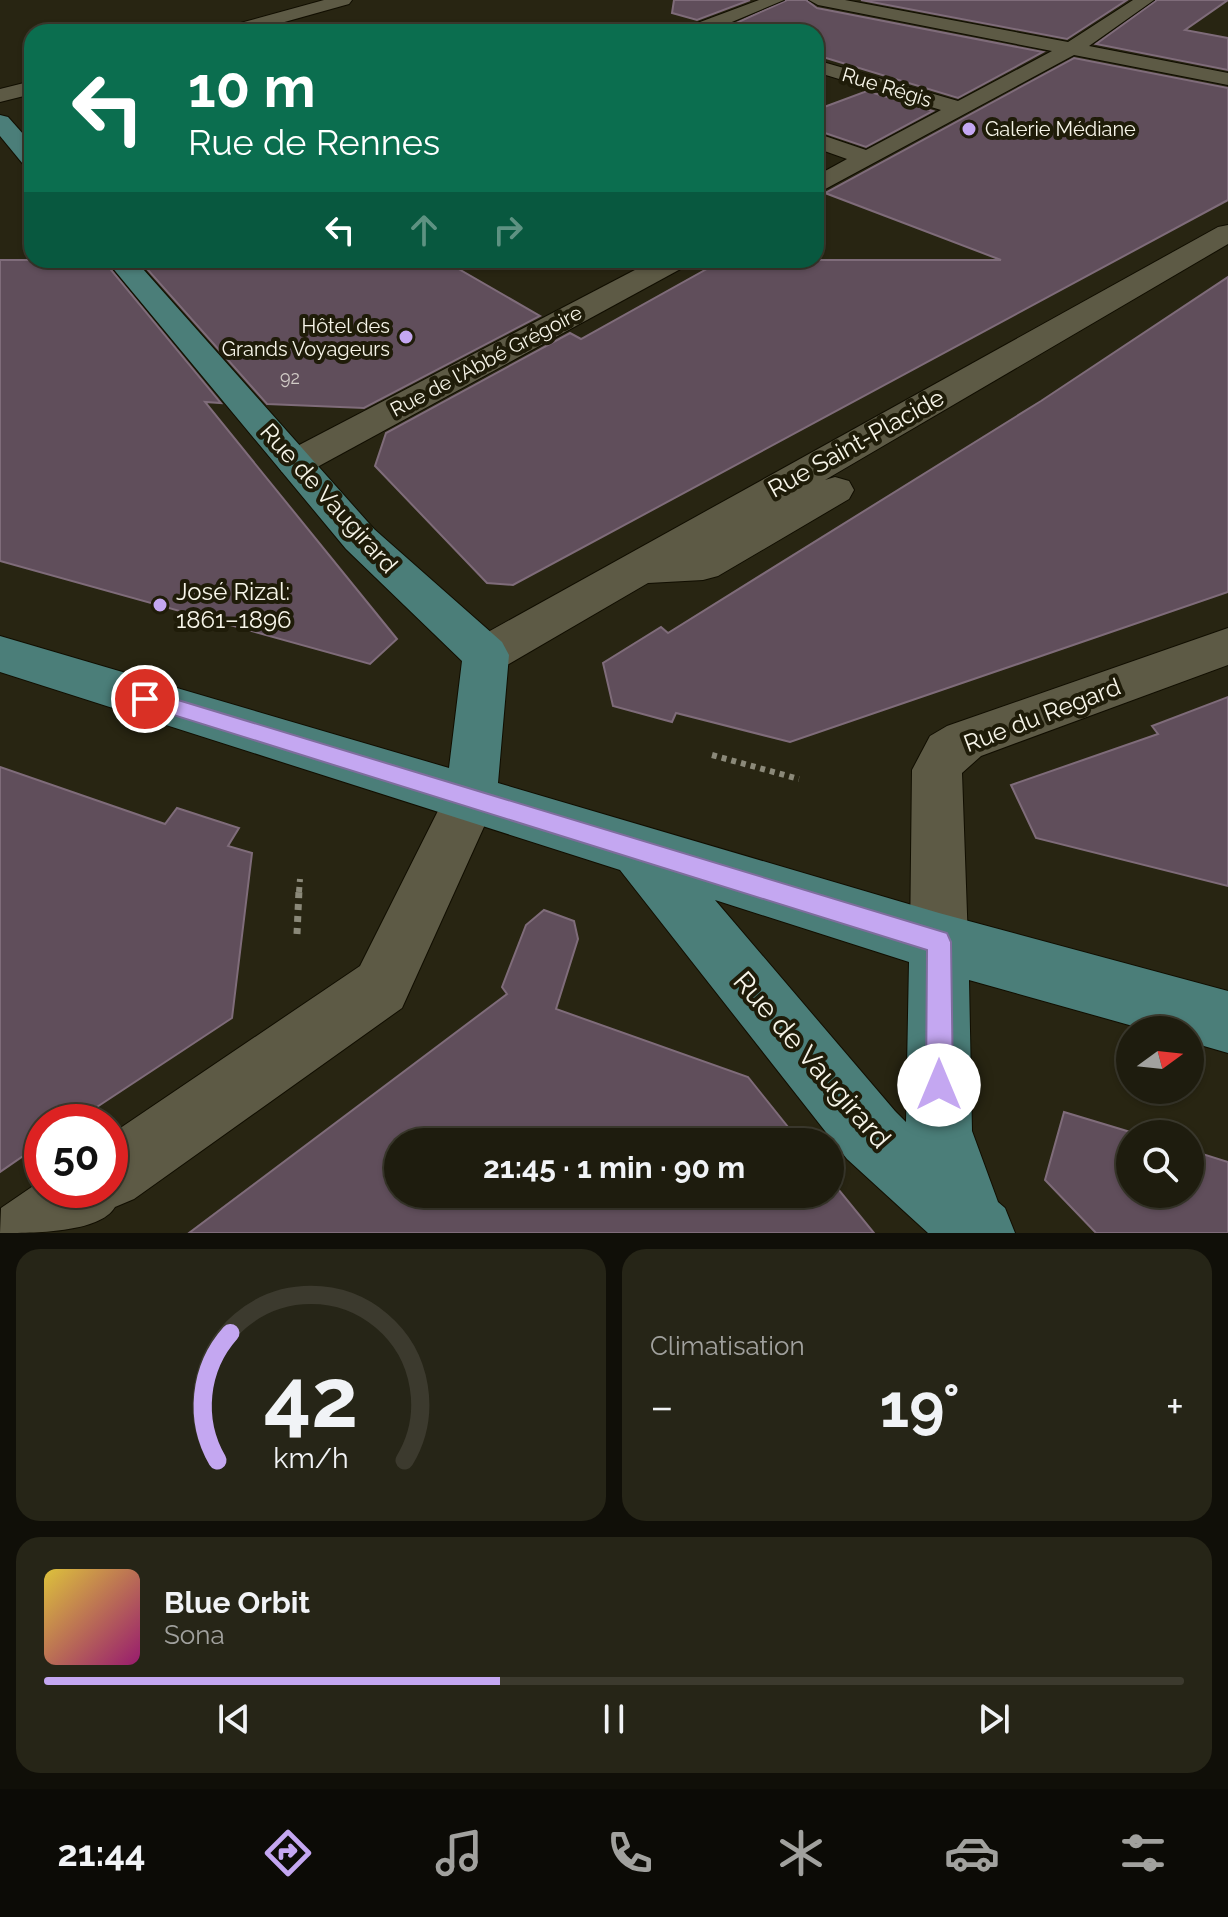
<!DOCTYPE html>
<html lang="fr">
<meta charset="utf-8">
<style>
body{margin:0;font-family:Raleway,sans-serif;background:#262517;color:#f1f3f6;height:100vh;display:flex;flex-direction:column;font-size:30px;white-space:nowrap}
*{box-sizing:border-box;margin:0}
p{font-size:26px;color:#a1a19e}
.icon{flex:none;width:44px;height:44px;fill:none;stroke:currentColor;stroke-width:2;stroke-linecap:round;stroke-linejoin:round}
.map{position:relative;height:1233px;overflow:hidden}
.sheet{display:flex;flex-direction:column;gap:16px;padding:16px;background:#100f08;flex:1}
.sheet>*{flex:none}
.guide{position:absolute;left:24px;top:24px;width:800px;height:244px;border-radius:24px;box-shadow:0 2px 6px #0004,0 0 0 2px #3c3a2e;background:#0b6e4f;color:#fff;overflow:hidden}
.needle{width:52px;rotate:75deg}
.controls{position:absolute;left:1116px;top:1016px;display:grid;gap:16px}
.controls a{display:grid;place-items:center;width:88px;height:88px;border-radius:50%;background:#1e1c0e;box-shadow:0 2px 6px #0004,0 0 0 2px #3c3a2e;font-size:40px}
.speed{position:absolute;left:24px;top:1104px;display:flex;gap:16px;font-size:40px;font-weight:700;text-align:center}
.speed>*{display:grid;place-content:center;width:104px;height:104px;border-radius:50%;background:#1e1c0e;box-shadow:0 2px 6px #0004,0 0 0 2px #3c3a2e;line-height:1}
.speed .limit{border:12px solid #d22;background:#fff;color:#111}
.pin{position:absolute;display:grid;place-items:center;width:68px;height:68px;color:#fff;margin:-34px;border:4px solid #fff;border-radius:50%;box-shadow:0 2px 8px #0007}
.me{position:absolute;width:88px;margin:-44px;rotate:0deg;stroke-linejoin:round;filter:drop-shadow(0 0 6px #0008)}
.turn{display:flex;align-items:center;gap:28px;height:168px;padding:0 32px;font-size:36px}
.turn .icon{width:104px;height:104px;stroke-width:2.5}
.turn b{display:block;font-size:56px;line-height:68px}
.lanes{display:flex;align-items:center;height:76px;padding:0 32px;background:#0003;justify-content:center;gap:40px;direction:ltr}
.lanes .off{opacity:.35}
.big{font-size:60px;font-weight:700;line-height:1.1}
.sheet .card{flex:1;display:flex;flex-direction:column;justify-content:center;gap:12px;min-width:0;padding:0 28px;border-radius:24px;background:#262517}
.sheet .dial{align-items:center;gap:0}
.dial svg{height:208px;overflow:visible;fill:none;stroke:#3c3a2e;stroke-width:7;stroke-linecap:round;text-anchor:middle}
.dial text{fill:#f1f3f6;stroke:none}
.song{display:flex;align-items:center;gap:24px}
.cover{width:96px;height:96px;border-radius:12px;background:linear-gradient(135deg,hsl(50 70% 55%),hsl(320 70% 35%))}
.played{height:8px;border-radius:4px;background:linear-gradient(90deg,#c4a7f1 40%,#3c3a2e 40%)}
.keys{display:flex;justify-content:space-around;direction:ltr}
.heat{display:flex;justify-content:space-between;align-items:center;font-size:44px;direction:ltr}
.sheet .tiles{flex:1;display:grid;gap:16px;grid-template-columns:1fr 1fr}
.card:last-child{grid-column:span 2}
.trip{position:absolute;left:384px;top:1128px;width:460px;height:80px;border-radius:40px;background:#1e1c0e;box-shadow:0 2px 6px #0004,0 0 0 2px #3c3a2e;font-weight:700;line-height:80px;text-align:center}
.menu{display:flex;height:128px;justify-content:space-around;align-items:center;background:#0c0b06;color:#a1a19e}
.menu .icon{width:56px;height:56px}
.menu .active{color:#c4a7f1}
.menu b{font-size:36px;color:#f1f3f6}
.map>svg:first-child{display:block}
</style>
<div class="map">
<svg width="1228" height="1233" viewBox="0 0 1228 1233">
<rect width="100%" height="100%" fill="#282512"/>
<g fill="#604e5b" stroke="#7f6c7a" stroke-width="2">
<polygon points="674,0 750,0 697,20 672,13"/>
<polygon points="787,0 806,0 817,8 1043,52 958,98 816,55 816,32 737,32 725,28"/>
<polygon points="861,0 1127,0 1067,39"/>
<polygon points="1157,0 1228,0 1185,30 1228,38 1228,70 1096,44"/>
<polygon points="1074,58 1228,88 1228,200 513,585 487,583 375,466 386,433 570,333 581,339 723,260 1001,260 825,193"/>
<polygon points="867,91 933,111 866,147 816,130 816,110"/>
<polygon points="0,260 103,260 221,403 205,402 397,639 370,664 0,561"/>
<polygon points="139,260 443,260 540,316 364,408 267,404"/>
<polygon points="1228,277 1228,592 790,742 676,713 672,722 613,706 603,663 661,627 668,633 1041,401"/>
<polygon points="1228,697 1228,886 1036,838 1011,785 1158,734 1152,726"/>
<polygon points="0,767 165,824 177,808 239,828 228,846 252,853 232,1018 74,1122 42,1122 42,1143 0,1172"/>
<polygon points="544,910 574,921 578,939 556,1009 748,1077 800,1142 398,1142 398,1194 830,1194 830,1179 874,1233 189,1233 507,994 502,987 526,925"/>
<polygon points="1064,1112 1137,1134 1130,1134 1130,1194 1190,1194 1190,1150 1228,1162 1228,1233 1096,1233 1045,1180"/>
</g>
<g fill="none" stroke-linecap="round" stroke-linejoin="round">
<g stroke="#110e01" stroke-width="2">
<g id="minor">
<polygon points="324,0 352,0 349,4 249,32 220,32 222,28"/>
<polygon points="759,0 784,0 708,32 682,32 684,28"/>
<polygon points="809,0 845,0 1068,42 1133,0 1154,0 1089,46 1228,73 1228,85 1074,55 816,194 816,176 847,159 816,148 816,133 866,150 941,110 816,72 816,60 958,101 1052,51 818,5"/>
<polygon points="32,81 32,94 0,102 0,89"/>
<polygon points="1228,225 1228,244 825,480 835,477 849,481 854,490 849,499 718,576 703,580 648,583 502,668 486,673 470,668 463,655 470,642 1218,227"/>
<polygon points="654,260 690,260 686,266 308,472 295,475 282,472 276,463 282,454"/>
<polygon points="1228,628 1228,665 981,756 962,773 968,942 960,963 939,971 918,963 910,942 912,770 930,736 947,726"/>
<path d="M471 774 489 781 497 798 402 1008 134 1199 115 1207C100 1233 33 1233 0 1233L1 1208 42 1180V1190H110V1135L360 966 453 781Z"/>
</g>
</g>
<g stroke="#110e01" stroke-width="2">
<g id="major">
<polygon points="0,115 8,117 32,144 32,166 23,164 0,136"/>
<path d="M106 260H135L374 529 502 642 509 655 498 783 939 913 1228 991V1053L1190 1042V1030H1147L969 980 972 1131 998 1202 1005 1208 1015 1233H928L847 1159 620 870 0 672V636L449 768 462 661 346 549ZM715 900 909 962 906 1122 895 1111Z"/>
</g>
</g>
<g stroke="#8b8979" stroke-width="6" stroke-dasharray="5 5" stroke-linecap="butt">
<polyline points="712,755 799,779"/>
<polyline points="299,892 300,879"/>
</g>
<polyline stroke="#8b8979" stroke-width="7" stroke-dasharray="6 6" stroke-linecap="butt" points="297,934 299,890"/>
<use href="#minor" fill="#5d5a45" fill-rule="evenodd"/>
<use href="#major" fill="#4b7e79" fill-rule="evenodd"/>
</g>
<polygon fill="#c4a7f1" stroke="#7f6d9d" stroke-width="2" points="145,690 947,933 951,942 953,1085 949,1095 939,1099 930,1095 926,1085 927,950 138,704 135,699 138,693"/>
<g fill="#c4a7f1" stroke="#1f1c09" stroke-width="3">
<circle cx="969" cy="129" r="8"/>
<circle cx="406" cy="337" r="8"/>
<circle cx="160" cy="605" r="8"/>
</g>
<g text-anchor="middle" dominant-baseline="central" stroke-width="8" stroke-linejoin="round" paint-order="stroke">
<g font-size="18" fill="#d1cbc6">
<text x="290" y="377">92</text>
</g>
<g font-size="20" fill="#f7f5e9" stroke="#1f1c09">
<text transform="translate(887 87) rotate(17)">Rue Régis</text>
<text transform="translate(486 361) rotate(-28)">Rue de l'Abbé Grégoire</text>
</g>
<g font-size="20" fill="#f7f5e9" stroke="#1f1c09" text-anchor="start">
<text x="985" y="129">Galerie Médiane</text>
<text x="390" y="326" text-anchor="end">Hôtel des<tspan x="390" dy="23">Grands Voyageurs</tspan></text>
</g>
<g font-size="24" fill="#f7f5e9" stroke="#1f1c09">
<text transform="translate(856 443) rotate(-29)">Rue Saint-Placide</text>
<text transform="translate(329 498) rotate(48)">Rue de Vaugirard</text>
<text transform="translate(1042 715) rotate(-21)">Rue du Regard</text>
</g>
<g font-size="24" fill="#f7f5e9" stroke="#1f1c09" text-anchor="start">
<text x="176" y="591">José Rizal:<tspan x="176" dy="28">1861–1896</tspan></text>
</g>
<g font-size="28" fill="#f7f5e9" stroke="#1f1c09">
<text transform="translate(812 1060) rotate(49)">Rue de Vaugirard</text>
</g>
</g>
</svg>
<div class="controls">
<a><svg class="needle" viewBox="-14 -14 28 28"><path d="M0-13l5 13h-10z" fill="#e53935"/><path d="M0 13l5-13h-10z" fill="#a1a19e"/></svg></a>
<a><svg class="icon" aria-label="search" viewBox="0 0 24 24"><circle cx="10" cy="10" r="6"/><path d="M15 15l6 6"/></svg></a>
</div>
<div class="speed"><div class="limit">50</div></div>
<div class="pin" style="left:145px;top:699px;background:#d93025"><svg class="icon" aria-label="arrive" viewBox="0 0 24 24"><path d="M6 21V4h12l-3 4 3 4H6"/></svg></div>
<svg class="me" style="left:939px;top:1085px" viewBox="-20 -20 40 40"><circle r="19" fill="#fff"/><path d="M0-13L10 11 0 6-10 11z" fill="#c4a7f1"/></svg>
<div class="trip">21:45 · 1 min · 90 m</div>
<div class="guide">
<div class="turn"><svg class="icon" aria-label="left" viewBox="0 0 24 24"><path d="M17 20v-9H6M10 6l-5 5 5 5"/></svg><div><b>10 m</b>Rue de Rennes</div></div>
<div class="lanes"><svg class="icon" aria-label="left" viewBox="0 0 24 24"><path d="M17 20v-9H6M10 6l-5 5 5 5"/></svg><svg class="icon off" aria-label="ahead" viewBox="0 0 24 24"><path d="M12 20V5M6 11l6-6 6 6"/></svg><svg class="icon off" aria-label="right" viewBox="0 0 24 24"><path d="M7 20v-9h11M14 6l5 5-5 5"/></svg></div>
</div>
</div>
<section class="sheet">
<div class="tiles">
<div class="card dial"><svg viewBox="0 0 100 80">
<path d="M14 69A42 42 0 1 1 86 69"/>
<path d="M14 69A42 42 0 0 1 19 20" stroke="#c4a7f1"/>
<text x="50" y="56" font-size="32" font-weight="700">42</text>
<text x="50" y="72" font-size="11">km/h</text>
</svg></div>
<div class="card"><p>Climatisation</p>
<div class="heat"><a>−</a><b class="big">19°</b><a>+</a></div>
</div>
<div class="card">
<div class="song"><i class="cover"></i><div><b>Blue Orbit</b><p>Sona</p></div></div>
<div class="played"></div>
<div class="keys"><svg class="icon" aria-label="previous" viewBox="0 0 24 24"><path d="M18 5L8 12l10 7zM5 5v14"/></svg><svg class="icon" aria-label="pause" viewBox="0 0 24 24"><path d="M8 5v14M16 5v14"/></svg><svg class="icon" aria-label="next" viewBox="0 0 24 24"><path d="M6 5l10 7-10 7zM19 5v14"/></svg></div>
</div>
</div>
</section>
<nav class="menu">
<b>21:44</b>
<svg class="icon active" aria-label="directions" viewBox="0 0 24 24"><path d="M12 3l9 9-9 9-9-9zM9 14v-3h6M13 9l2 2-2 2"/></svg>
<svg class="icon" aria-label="music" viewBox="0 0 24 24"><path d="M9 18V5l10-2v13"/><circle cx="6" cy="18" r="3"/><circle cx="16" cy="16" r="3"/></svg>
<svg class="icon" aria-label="phone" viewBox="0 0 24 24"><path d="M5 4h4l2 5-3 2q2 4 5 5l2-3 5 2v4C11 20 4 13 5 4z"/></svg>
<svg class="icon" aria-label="climate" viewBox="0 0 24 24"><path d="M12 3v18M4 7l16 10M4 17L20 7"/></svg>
<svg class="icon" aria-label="car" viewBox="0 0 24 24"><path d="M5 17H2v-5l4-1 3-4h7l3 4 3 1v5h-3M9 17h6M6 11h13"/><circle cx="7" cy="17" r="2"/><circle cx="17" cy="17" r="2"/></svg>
<svg class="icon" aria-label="filters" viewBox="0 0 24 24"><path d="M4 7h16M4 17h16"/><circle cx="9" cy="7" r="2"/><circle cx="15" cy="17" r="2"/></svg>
</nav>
